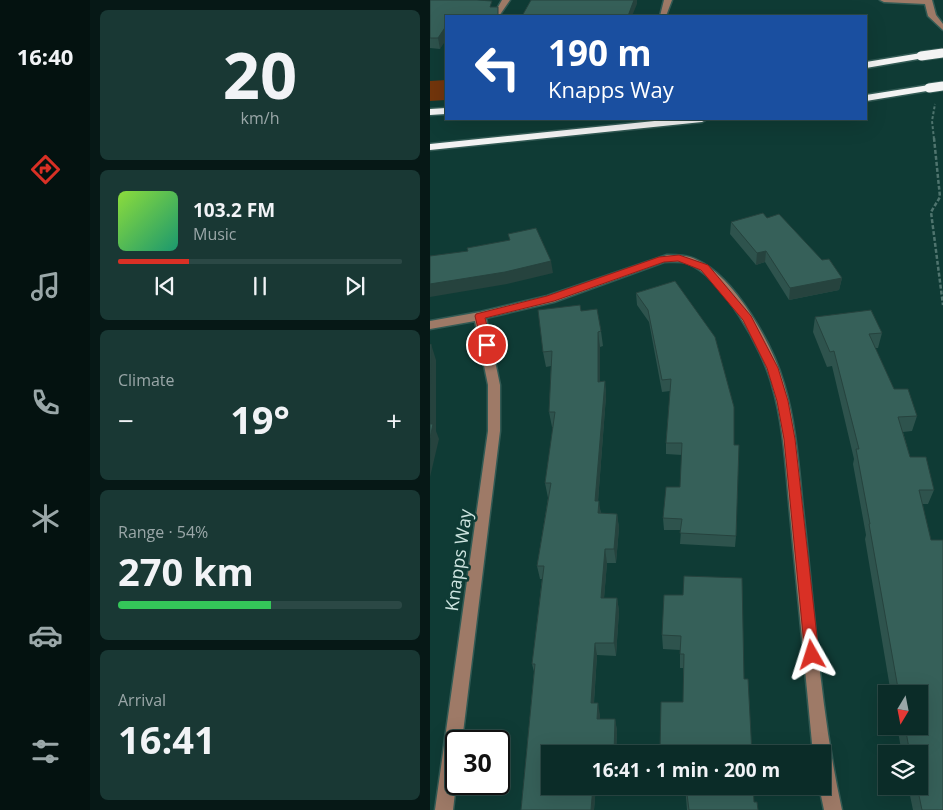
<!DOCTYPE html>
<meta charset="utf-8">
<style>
body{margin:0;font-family:"Open Sans",sans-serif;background:#193834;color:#f1f3f6;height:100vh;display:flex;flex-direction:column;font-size:19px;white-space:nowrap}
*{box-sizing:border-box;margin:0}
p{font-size:16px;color:#9aa7a8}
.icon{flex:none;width:28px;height:28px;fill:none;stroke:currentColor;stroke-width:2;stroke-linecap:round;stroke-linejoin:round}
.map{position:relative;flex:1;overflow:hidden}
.details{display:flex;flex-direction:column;gap:10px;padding:10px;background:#061816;width:340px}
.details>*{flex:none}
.top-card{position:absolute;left:15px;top:15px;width:422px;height:105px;border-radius:0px;box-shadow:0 5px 20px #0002,0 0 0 1px #2b4845;background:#1a4fa0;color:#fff;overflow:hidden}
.needle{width:32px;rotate:190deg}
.controls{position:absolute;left:448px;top:685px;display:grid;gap:10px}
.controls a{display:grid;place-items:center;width:50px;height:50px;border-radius:0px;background:#0b2c28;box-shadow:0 5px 20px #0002,0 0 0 1px #2b4845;font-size:25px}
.speed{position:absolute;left:15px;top:730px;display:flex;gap:10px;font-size:25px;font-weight:700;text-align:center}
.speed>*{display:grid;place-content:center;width:65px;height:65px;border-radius:50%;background:#0b2c28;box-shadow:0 5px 20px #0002,0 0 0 1px #2b4845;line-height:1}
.speed .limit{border:2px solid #111;border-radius:8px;background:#fff;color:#111}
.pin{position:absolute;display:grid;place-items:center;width:42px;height:42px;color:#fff;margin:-21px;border:2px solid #fff;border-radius:50%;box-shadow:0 1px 5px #0007}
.me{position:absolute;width:55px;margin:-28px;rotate:354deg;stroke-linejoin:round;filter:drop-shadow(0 0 4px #0008)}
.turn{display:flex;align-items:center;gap:18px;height:105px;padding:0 20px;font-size:22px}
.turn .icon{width:65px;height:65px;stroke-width:2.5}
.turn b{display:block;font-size:35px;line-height:42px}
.big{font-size:38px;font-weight:700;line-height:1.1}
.details .card{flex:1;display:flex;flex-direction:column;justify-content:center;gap:8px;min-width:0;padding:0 18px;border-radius:8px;background:#193834}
.details .dial{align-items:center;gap:0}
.dial b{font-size:65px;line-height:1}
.song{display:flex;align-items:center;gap:15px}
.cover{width:60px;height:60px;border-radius:8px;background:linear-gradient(135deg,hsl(90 70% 55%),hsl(160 70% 35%))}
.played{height:5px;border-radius:2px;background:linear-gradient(90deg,#d93025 25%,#2b4845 25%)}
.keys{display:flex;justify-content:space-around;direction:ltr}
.heat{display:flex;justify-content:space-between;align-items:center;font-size:28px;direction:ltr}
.charge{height:8px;border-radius:4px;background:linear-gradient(90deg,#34c759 54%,#2b4845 0)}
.trip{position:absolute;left:111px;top:745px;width:290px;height:50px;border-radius:0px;background:#0b2c28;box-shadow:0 5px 20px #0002,0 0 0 1px #2b4845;font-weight:700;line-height:50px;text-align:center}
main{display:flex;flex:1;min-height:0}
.menu{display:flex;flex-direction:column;width:90px;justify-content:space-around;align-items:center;background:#041210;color:#9aa7a8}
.menu .icon{width:35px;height:35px}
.menu .selected{color:#d93025}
.menu b{font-size:22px;color:#f1f3f6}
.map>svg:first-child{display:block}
</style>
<main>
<nav class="menu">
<b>16:40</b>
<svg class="icon selected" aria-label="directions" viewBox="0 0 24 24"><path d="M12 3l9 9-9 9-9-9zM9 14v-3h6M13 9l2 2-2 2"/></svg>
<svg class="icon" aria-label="music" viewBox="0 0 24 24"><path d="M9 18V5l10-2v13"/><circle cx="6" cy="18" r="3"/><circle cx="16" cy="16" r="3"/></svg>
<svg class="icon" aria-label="phone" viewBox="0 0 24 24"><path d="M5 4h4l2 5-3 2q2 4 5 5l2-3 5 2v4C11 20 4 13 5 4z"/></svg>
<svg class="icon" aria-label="climate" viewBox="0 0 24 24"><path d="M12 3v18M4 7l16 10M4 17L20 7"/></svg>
<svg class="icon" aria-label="car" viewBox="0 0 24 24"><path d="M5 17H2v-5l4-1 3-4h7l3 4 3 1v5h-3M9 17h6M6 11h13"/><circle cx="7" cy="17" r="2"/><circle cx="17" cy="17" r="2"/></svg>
<svg class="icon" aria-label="filters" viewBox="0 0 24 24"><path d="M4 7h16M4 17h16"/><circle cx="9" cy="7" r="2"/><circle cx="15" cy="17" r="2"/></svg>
</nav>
<section class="details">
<div class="card dial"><b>20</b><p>km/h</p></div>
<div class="card">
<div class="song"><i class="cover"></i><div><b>103.2 FM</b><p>Music</p></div></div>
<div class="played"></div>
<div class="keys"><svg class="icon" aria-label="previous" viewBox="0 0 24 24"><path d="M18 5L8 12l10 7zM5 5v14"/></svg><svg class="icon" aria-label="pause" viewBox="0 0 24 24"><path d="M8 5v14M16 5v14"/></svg><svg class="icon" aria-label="next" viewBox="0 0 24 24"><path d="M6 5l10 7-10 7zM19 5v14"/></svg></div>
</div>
<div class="card"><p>Climate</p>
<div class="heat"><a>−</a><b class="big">19°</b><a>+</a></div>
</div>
<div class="card"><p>Range · 54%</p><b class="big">270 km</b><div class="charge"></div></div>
<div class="card"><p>Arrival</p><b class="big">16:41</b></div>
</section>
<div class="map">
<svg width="513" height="810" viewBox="0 0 513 810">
<rect width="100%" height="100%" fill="#0f3b35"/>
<polygon fill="#72350c" points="16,80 16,100 0,101 0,81"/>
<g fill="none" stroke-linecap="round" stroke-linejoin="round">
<g stroke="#325a54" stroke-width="3">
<g id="minor">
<polygon points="72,0 80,0 69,16 63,16"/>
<polygon points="234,0 242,0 236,16 230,16"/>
<polygon points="450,0 502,0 506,15 513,24 513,30 498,16 495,4 454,2"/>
<path d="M237 255C247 255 258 255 267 260 305 277 343 345 354 384 367 427 369 474 374 518 385 616 391 715 412 810H394L389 786H392V754H383C376 677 368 600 361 524 356 477 355 429 342 385 333 350 292 276 257 263 250 261 242 262 234 262L124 302 56 318 70 385V431L32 741H26V784L23 810H5L58 431V385L45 321 0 329V321L50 312 117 296Z"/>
</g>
</g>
<g stroke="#325a54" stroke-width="3">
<g id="highway">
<polygon points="491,53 494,54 494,58 436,68 436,62"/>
<polygon points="499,85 503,86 503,90 436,101 436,95"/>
<polygon points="16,108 16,114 0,115 0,109"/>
<polygon points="244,119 277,119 272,122 0,150 0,144"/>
</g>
</g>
<polyline stroke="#4f746e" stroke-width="2" stroke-dasharray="3 2" stroke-linecap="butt" points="504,139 502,121 505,104"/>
<polyline stroke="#4f746e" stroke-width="2.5" stroke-dasharray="4 2" stroke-linecap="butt" points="504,138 510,197 501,212 513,305"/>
<use href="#minor" fill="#9e7a67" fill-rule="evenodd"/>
<use href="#highway" fill="#f3f3f3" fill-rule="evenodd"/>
<g stroke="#325a54" stroke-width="11" stroke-linecap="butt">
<g id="highway-bridge">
<polyline points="491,56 513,53"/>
<polyline points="499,88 513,86"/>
</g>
</g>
<use href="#highway-bridge" stroke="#f3f3f3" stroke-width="9"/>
</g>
<g fill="#2e534d">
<polygon points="0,0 16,16 10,49 0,48"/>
<polygon points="337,218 392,260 412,278 409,290 359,300 335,262 326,265 300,234 301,222"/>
<polygon points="245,281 304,445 306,536 305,547 250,544 251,530 234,530 233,518 250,487 252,455 236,454 236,443 240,391 232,392 219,322 207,305 206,293"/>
<polygon points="151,311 171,331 173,346 170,347 170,382 175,381 176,396 168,501 171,513 187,514 189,528 186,563 177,563 174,598 187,598 189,611 186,656 167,655 164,703 170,715 170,719 185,719 187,731 186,754 120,754 120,786 166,786 164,810 91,810 104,672 102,664 112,579 110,579 107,566 118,498 115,483 123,427 122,427 119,412 121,366 116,367 113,352"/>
<polygon points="385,317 452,333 448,348 445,348 464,389 487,416 482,431 473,432 480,457 504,490 498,504 493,504 513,810 483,810 478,786 489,786 489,754 472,754 467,726 489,726 489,694 461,694 435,539 436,535 423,464 424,459 402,366 397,367 383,332"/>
<polygon points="234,595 314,679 322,754 230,754 230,749 253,702 253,668 250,668 250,650 233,649 232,635"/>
<polygon points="255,786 323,786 324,802 328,810 257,810"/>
</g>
<g fill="#26433e">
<polygon points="204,0 207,0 207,4 202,16 198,16"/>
<polygon points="16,26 16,40 10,49 8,38"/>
<polygon points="336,251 335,262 326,265 327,253"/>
<polygon points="121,261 123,273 77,284 0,297 0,284"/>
<polygon points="412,278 409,290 359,300 360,288"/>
<polygon points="168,332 170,347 170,396 168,382"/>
<polygon points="1,344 6,360 6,431 9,439 0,477"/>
<polygon points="175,381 176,396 167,515 165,501"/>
<polygon points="169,501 171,515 168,513"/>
<polygon points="187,514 189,528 186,563 184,549"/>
<polygon points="175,549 177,563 173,611 171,598"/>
<polygon points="187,598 189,611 186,656 184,643"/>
<polygon points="165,643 167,655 163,715 161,703"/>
<polygon points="168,703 170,715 170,731 167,719"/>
<polygon points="185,719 187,731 186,754 184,754"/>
<polygon points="163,786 166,786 164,810 161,810"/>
</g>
<g fill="#366059" stroke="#26433e">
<polygon points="0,0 47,0 62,1 60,7 68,7 68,16 16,16 16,26 8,38 0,38"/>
<polygon points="101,0 204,0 198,16 92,16"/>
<polygon points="333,213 337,218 349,214 392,260 399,259 412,278 360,288 336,251 327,253 301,222"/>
<polygon points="106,228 121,261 75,272 0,284 0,256 38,251 37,248 80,240 78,234"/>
<polygon points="245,281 285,337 304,407 304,445 309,445 306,536 250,533 252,519 233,518 236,487 250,487 252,443 236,443 241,379 232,380 218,310 206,293"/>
<polygon points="150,305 151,311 167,309 171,331 168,332 168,382 175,381 165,501 169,501 168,513 187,514 184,549 175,549 171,598 187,598 184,643 165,643 161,703 168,703 167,719 185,719 184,754 120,754 120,786 163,786 161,810 91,810 105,664 102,664 114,566 107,566 121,483 115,483 125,412 119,412 122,351 113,352 108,310"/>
<polygon points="441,310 452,333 439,334 464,389 478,389 487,416 468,417 480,457 496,457 504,490 489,490 501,540 513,540 513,810 492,810 487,786 489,786 489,754 480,754 475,726 489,726 489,694 469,694 439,524 440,524 426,449 429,449 404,351 400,352 385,317"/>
<polygon points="1,344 0,424 3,424 0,438 0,345"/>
<polygon points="254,576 312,578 314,679 318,679 322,754 250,754 250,749 230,749 231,702 253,702 254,654 250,654 251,636 232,635 234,595 253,595"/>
<polygon points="256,786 323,786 324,802 327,802 328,810 259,810"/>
</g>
<polygon fill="#d93025" stroke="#8d1f18" points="249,255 278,265 321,316 348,368 358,401 365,439 389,655 387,660 382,662 377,660 375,655 354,439 347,401 337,368 313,320 271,270 248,261 234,262 124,301 55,318 62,345 57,348 52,345 45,316 46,314 117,296 229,257"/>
<g text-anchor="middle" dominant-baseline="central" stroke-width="5" stroke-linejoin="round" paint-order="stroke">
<g font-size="18" fill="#cfe5e1" stroke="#0f3b35">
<text transform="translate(28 560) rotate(-82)">Knapps Way</text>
</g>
</g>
</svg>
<div class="controls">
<a><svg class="needle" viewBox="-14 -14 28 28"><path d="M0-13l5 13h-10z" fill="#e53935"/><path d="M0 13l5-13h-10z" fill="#9aa7a8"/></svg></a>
<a><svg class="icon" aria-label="layers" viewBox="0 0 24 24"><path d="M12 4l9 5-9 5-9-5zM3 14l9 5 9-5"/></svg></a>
</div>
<div class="speed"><div class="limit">30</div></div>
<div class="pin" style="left:57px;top:345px;background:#d93025"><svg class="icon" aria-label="arrive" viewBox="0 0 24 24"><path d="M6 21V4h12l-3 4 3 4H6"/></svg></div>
<svg class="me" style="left:382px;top:655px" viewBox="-20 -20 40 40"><path d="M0-17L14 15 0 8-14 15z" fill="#d93025" stroke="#fff" stroke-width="4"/></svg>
<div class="trip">16:41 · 1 min · 200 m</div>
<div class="top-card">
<div class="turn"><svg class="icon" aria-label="left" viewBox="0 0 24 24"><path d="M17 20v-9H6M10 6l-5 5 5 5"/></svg><div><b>190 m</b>Knapps Way</div></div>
</div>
</div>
</main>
